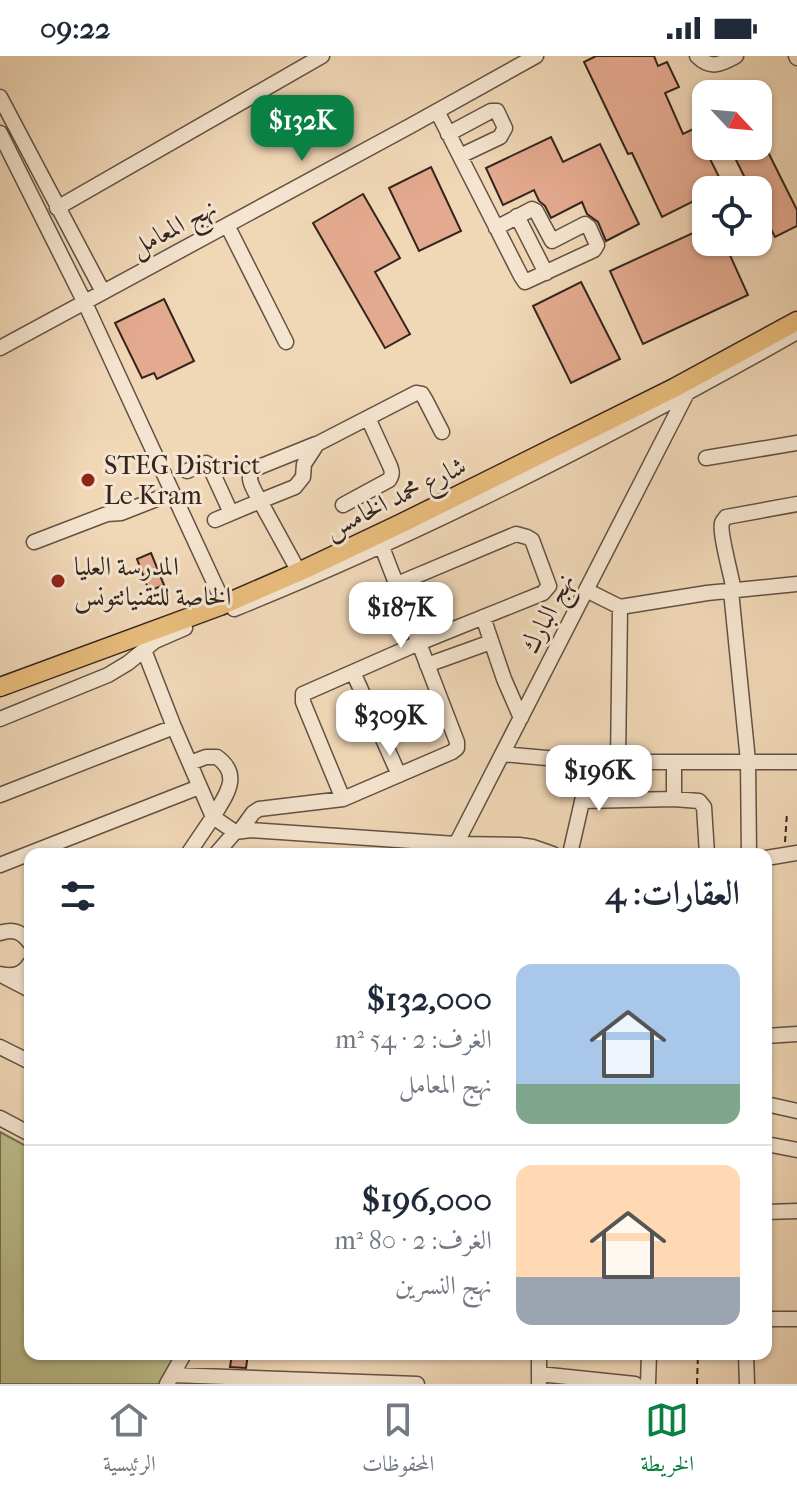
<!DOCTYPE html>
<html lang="ar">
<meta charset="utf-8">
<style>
body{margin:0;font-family:"IM FELL French Canon",Amiri,serif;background:#f2f2f3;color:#1f2937;direction:rtl;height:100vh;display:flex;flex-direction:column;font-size:30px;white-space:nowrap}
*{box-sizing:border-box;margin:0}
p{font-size:26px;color:#747a83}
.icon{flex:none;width:44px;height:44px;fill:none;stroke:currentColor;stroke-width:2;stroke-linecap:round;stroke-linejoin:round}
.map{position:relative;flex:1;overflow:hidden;direction:ltr}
.panel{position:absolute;left:24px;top:792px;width:748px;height:512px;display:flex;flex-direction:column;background:#fff;border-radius:16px;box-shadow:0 2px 6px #0004;direction:rtl}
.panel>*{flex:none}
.needle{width:52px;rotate:116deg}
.tools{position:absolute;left:692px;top:24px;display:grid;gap:16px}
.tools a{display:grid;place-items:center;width:80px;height:80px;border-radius:16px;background:#fff;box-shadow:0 2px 6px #0004;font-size:40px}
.price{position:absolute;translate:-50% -68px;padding:0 18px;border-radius:16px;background:#fff;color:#222;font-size:26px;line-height:52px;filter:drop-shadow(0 2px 4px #0008)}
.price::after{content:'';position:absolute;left:50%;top:48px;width:24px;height:18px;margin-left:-12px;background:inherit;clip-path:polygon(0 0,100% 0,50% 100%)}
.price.selected{background:#0b8043;color:#fff}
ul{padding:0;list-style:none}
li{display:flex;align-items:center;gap:24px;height:200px;padding:0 32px}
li+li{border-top:2px solid #e0e1e3}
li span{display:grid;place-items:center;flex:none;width:224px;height:160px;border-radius:16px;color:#555}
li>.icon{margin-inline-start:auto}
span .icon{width:96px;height:96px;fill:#fffc;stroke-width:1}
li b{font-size:34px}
h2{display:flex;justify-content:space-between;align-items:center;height:96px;padding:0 32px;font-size:34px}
.status{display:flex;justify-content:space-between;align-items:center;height:56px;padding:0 40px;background:#fff;direction:ltr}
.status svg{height:22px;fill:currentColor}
.dock{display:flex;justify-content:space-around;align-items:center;height:112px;border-top:2px solid #e0e1e3;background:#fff;font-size:22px;color:#747a83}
.dock a{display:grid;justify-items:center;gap:4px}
.dock .selected{color:#0b8043}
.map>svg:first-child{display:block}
</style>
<div class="status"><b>09:22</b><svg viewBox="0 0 49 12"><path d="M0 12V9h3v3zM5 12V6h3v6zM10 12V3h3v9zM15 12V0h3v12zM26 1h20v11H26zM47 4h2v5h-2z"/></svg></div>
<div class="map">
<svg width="797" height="1328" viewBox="0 0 797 1328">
<rect width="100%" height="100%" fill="#f0d7b6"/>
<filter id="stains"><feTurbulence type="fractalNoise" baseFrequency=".0025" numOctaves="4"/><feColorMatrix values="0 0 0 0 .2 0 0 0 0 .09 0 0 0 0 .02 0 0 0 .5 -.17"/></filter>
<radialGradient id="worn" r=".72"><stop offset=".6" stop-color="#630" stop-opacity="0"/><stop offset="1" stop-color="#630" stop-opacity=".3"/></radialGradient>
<!-- green -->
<path fill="#bcbe8c" stroke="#787154" stroke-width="2" d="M0,1076L30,1092V1298H177L161,1328H0Z"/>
<!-- building -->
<path fill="#e4aa8f" stroke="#34241d" stroke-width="2" d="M596,0H654L658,10L667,6L679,31L665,37L683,78L706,67V90H727L708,99L724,131L717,134H706V139L662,161L632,97L628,98L584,6Z
M758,76L797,154V170L775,181L758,148V134H751L729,90H758Z
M551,81L563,106L600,88L639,168L606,185L598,166L587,158L582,146L551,162L545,150L539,145L534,134L503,149L486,112Z
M431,111L461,175L419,195L389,132Z
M363,138L400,202L375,216L410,278L385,292L313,167Z
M706,171V186H724L748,239L643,288L610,215Z
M581,226L620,303L571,327L533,250Z
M164,243L194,305L157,323L154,317L142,322L115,267Z
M151,497L164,529L149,535L137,503Z
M232,1298H248L246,1312L230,1311Z"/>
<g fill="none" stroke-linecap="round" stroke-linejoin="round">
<defs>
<path id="minor" d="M697,0C711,14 721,8 736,0
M796,0L797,2
M0,41L103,236
M437,55L521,220L525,226L594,194L597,189L589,171L585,168L552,185L536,155L532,153L496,172
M0,77L85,247L224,548
M448,78L491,55H497L505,72L500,81L460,100
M57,152L322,0
M517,160L546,217
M227,169L286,286
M0,292L412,69L536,0
M706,402L797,387
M187,415L206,407L209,409L231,457
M343,449L389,424C393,418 392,415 390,410L368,362
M215,464L260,445C255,435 244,421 254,413L316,388
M34,486L107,458L121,457L172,437
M299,516L260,445L295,431L303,421L304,408L317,388L416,337L422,338L425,343L442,376
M586,534L620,551L707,537L797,528
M731,535L748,705L749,798
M734,535C732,522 719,476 722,467C723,464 725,463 726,461L797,448
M234,553C428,475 615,379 797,276
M483,561L504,623L521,662
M144,594L174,671L213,761L188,798
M427,609L491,586
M353,616L399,719
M0,663L108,619L128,607L155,585L185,572
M502,698L591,706H797
M674,706V743
M190,707L206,701H217C243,720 225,740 213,761L235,776
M618,707L620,551
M0,739L174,671
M343,743L303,646V638L419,587L543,537L549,530L532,484L527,481L516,478L397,528
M582,745L674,743L699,745L704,751L707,798
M240,775L253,757L259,753L343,743L452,696L457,692V686L382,491
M216,798L235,776L251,774L456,788L519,789L533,791L553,798
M451,798L686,339
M570,798L591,706
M766,802L797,797
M0,809L199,731
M0,877C13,872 22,876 30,887
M0,918C13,921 23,919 30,907
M5,921L30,934
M766,980L797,978
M0,991L30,1006
M766,1048L797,1055
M0,1062L30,1078
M766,1088L797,1094
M766,1156L797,1155
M766,1263H797
M746,1298L747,1328
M539,1318L635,1328
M172,1319L417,1328
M539,1326V1298
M167,1328L184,1298
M648,1328L649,1298"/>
<path id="major" d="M0,631L220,550L303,514L400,468L674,332L797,265"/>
</defs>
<!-- minor casing -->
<use href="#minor" stroke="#635143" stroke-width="17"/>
<!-- major casing -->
<use href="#major" stroke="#34241d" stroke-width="21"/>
<!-- path -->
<path stroke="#34241d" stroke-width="2" stroke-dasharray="6 4" stroke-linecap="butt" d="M785,786L787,757
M697,1328L698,1298"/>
<!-- minor -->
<use href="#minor" stroke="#f5e5d0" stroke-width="14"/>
<!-- major -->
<use href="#major" stroke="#e8bc7b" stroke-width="18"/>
</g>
<!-- markers -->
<g fill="#8f2418" stroke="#f5e5d0" stroke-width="3">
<circle cx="88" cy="424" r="8"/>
<circle cx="58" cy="525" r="8"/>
</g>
<g text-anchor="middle" stroke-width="6" stroke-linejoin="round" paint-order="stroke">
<!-- street labels -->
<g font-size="26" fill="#34241d" stroke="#f5e5d0">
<text transform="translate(173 171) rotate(-28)" y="9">نهج المعامل</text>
<text transform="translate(395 441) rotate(-26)" y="9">شارع محمد الخامس</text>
<text transform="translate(547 557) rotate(-63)" y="9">نهج البارك</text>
</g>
<!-- poi labels -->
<g font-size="26" fill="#34241d" stroke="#f5e5d0" text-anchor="start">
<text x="104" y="418">STEG District<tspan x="104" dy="30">Le Kram</tspan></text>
<text x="74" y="519">المدرسة العليا<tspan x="74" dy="30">الخاصة للتقنياتتونس</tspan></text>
</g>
</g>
<rect width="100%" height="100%" filter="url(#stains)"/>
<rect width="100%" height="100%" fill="url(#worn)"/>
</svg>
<div class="tools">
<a><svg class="needle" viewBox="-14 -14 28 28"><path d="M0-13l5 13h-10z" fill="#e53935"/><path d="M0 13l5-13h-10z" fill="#747a83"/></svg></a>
<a><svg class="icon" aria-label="locate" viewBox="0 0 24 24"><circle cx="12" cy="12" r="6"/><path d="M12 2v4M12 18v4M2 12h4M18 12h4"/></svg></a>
</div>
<b class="price selected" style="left:302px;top:107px">$132K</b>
<b class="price" style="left:401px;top:594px">$187K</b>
<b class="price" style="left:390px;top:702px">$309K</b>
<b class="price" style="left:599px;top:757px">$196K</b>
<section class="panel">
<h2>العقارات: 4<svg class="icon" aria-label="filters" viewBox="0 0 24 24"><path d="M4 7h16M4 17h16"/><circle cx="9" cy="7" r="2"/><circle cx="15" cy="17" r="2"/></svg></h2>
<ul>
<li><span style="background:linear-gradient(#a9c7e8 75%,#7fa58c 0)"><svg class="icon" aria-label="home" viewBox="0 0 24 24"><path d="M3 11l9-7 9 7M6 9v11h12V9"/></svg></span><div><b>$132,000</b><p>الغرف: 2 · 54 m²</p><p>نهج المعامل</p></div></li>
<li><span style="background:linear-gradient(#ffd9b3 70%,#9aa5b1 0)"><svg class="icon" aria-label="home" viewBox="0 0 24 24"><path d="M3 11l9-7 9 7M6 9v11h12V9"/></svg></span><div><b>$196,000</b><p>الغرف: 2 · 80 m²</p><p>نهج النسرين</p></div></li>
</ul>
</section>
</div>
<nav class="dock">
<a class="selected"><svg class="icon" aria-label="map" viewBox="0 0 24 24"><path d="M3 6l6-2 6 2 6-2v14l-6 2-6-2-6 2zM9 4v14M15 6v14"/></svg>الخريطة</a>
<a><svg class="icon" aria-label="saved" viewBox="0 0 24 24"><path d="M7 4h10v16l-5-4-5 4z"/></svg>المحفوظات</a>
<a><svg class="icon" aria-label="home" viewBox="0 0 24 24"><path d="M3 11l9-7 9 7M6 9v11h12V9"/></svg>الرئيسية</a>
</nav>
